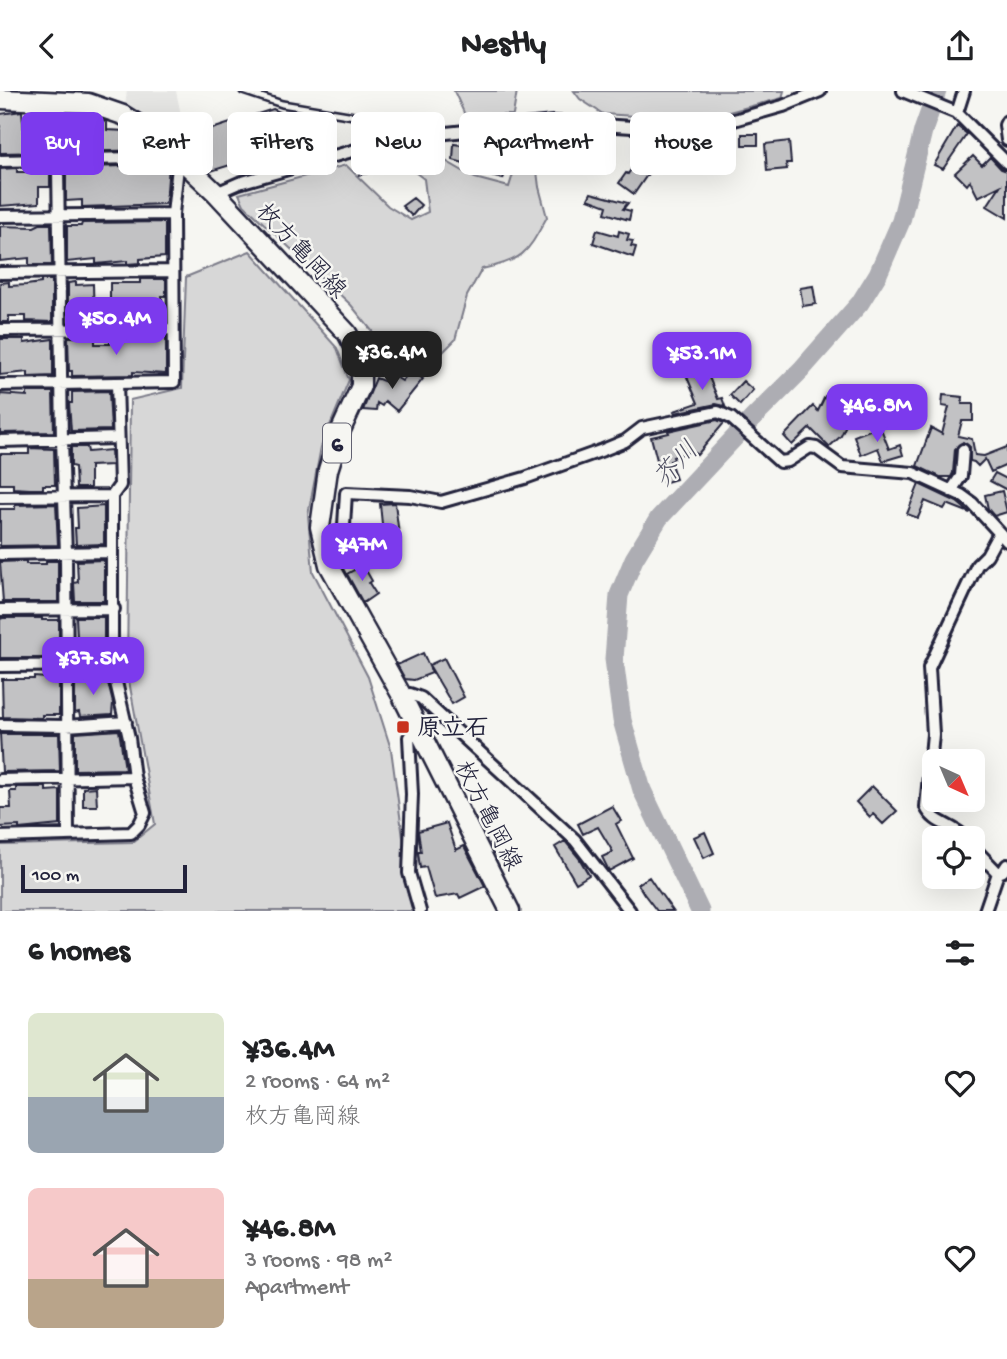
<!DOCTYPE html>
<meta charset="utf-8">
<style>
body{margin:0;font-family:"Gochi Hand","Klee One",sans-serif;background:#f2f2f2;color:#202124;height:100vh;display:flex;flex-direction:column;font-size:26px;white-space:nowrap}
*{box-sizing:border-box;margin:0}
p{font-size:23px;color:#757577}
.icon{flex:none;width:38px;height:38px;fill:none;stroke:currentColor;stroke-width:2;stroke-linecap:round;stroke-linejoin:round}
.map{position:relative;height:820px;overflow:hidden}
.details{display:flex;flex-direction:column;background:#fff;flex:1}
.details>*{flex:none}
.hud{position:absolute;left:21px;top:21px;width:966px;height:63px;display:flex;gap:14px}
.needle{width:46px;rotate:136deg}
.tools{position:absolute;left:922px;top:658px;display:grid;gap:14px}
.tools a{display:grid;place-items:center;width:63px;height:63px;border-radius:10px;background:#fff;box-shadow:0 7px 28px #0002;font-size:35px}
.scale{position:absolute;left:21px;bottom:18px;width:166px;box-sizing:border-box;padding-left:7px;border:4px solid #22223b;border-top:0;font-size:19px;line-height:24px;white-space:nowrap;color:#22223b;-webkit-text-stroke:5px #f6f6f2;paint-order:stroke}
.price{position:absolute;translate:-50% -60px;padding:0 16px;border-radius:14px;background:#7c3aed;color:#fff;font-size:23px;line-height:46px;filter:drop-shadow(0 2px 4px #0008)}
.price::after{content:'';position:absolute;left:50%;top:42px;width:21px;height:16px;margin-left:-10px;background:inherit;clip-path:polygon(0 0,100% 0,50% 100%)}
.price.current{background:#222;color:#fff}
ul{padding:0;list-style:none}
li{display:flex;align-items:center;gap:21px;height:175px;padding:0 28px}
li span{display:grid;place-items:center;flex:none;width:196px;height:140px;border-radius:10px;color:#555}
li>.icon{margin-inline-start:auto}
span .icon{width:84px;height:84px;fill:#fffc;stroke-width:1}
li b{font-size:30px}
h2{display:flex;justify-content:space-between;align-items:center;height:84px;padding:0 28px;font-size:30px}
.chip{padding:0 24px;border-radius:10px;background:#fff;box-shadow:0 7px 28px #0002;font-size:24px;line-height:63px}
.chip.current{background:#7c3aed;color:#fff}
header{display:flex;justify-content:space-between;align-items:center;height:91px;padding:0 28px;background:#fff;font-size:32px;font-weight:800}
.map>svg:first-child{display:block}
</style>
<header><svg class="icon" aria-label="back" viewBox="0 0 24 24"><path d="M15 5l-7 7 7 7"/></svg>Nestly<svg class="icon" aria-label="share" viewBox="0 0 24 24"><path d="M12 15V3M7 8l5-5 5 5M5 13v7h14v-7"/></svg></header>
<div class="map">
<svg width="1007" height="820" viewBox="0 0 1007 820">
<rect width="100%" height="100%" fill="#f6f6f2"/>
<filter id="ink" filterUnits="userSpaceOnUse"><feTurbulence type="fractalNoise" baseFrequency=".0143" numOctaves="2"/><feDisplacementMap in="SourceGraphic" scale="14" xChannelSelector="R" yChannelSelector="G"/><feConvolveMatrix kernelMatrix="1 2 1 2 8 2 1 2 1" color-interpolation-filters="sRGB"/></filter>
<g filter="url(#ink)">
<!-- built -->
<path fill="#e6e6e4" d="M127,0H176L186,48L179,53L156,33L125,15Z"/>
<!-- green -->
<path fill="#d7d7d7" stroke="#7c7c89" stroke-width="2" d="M454,0H517L513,24H465Z
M574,0H784L782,7L699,29L603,23L580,8Z
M413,51L475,87L509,96L522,54L535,64L539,96L547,126C527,162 525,169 482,178L467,205L455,249L427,277L413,269L379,278L372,240L351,214L244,114L239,103L346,74L388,115L411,129L428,121L424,88L390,62Z
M250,160L337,257L349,289L321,356L308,424L313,481L368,586L391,658L413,820H0V754L133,751L155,733L127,579L130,309L182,297L186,186Z"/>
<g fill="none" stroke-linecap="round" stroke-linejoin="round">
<!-- river -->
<path stroke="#adadb3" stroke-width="19" d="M700,820L642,699L622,629L614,568L619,504L634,468L659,427L752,328L801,279L860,212L878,183L901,130L923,40L937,0"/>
</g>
<!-- building -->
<path fill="#c2c2c4" stroke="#22223b" stroke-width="2" d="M273,18L293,27L301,52L211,80L200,42Z
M22,20L24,43H50V61L0,62V23Z
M83,23L88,27L107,31V39L126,40V48L141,49V53H148V58L153,59L66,61L65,24Z
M957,35L967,43L943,78L934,74Z
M742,43H758V54H742Z
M470,47L497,55L498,49L515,54L503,88L479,82L481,77L453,69L454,53L461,54L462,48Z
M789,50L791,72H786L787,78L767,80L765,53Z
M649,51L669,52L634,103L619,92L626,82L628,83Z
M973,65L982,74L990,66L1001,78L1007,80V127L987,115L1000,95L978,106L970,90L967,94L955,82Z
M392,67L394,77L358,84L374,74L373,71Z
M169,74L166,113L82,116V109L66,110V79H82V76Z
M17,77V81H41V77H50V96H39V112L0,115V78Z
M591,102L628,112L623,118L631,120L629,129L605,122L607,115L588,108Z
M413,107L421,114L412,125L402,115Z
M165,131V166L140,168V172L127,173V170L96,173V168L67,171V135H81L82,132Z
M40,133H51L52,174H29V167L0,170V135L34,136Z
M597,139L618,145L619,140L629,143L627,149L633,150L631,155L636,156L633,166L593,152Z
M140,188H166V205H162L163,230L110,229V192H140Z
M41,189H52V231L26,230V225H9V231H0V192L9,191V195L26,194L41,192Z
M76,191V194L93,193L94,231H72L68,210V192Z
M813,195L816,213L803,215L800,197Z
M68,246H95V253H110V247L135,246V251L156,250V246H166V283L133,281V284L72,285V280H69Z
M0,248H24V252L53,248V285L28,286V281L0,284Z
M411,279L423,288L397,320L385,310L382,315L377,312L376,320L363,319L376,287L386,291L391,283L402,290Z
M706,279L718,308L722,307L725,315L716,313L675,322L674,320L698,312L687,286Z
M743,290L753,299L740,314L730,304Z
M109,300L111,339L71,340L69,312H72V301Z
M27,301H53L54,341L0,342V303L27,305Z
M943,304L963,306L962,313H973V330H962L958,345L972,348L975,364L984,365L1007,356V374L991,381L985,368L978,375L974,371L970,370V356L963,351L955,358L953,382L951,386H940L917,375L931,337L942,343L949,316L942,315Z
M825,305L853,318L841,345L829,356L810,337L792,354L784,345L813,315L818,320Z
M717,329L724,332L697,364L692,360L673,366L674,369L670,370L676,388L663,392L651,346L669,342L668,340Z
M880,335L889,358L900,354L903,364L883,370L878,357L861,364L854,345Z
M71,356H87L88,361L111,359L112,374L90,375V397H76L75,376L71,375Z
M29,357L54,358L55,394H43V398H30L13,397V393H0V363H29Z
M995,382L1007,388V399L990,390Z
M919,393L957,411L970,422L947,413L944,418L925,410L918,427L907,423Z
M1002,400L1007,421L994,425L988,418L985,404Z
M395,412L400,451L384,453L380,413Z
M56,413L58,454L0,455V418H15V414Z
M104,415V453L76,454L75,437H78L77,417Z
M104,469V510H75L74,492L78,491L77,470Z
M26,470V473H46V470H58V511H3L0,471Z
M363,474L372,490L369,492L376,503L363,512L347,483Z
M76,526H104V565L78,566Z
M3,527H42V529H59V567H0V528Z
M423,562L432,582L414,589L405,588L397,574Z
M444,567L464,606L452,613L429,574Z
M106,584L113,612L112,624L80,626L79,621L75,622V587Z
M34,586L59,588V624H42V627L3,626L2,588H34Z
M119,639L125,678L75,679V642Z
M0,643H59L60,680L2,681Z
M872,695L897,720L883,733L873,723L870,726L856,711Z
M16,696H46V700L60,699V734L19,738V735L0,736V717H11L10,700H16Z
M96,696L97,715H83V697Z
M612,715L621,730L616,733L633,767L609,780L602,766L613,761L598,736L583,743L578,733Z
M447,732L456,759L464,755L485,795L460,807L458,803L435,807L426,776L420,777L418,761H421L418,740Z
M705,741L714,762L704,767L694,746Z
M565,750L579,767L589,784L576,792L555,756Z
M649,786L655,795L673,820H657L644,803L638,793Z"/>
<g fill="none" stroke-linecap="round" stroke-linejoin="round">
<defs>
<path id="lane" d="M243,0L282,13L378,29L387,33L397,47"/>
<path id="street" d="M903,0L957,22L1007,72
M57,9L62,349L66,462L68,743
M957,22L964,0
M1007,30L1005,34L1007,49
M0,70L179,66L173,123L174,291L0,294
M216,102L239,92L398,47L553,31L680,39L706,37L783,15L820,0
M0,125L173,123
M0,182L173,180
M0,239L173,238
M0,350L118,347
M951,400L961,385L963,359
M0,406L112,405
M0,463L112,461
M329,474L338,472L342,467L346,402L410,405L441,411L525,387L603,359L625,350L642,337L718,321L731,327L780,371L788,370L810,356L816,357L842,376L913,382L961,404L972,412L1007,450
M0,519L114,518
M0,575L112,574
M402,605L410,603L421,607L575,749L630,820
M0,634L66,635L126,631
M417,636L409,646L412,703L409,782L420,820
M0,689L134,686
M0,746L131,742L139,734L145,722L134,686L129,647L112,574V405L120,394L117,292
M965,747C954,733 934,734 926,716L933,643L929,577L977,474L987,464L999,442
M973,756L998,782
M985,820L998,782L1003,780L1007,774"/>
<path id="primary" d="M0,8L88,12L123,24L155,44L216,102L347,242L361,268V295L340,341L328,379L320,436L329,474L402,605L510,820"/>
</defs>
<!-- lane casing -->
<use href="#lane" stroke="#22223b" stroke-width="10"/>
<!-- street casing -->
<use href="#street" stroke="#22223b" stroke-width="16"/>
<!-- primary casing -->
<use href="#primary" stroke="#22223b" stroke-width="23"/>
<!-- lane -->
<use href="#lane" stroke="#f6f6f2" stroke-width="5"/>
<!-- street -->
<use href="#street" stroke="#f6f6f2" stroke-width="10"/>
<!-- primary -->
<use href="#primary" stroke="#f6f6f2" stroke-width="18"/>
</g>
</g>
<!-- markers -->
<rect fill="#c8321e" stroke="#f6f6f2" stroke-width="2.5" x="396" y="629" width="14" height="14" rx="3.5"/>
<g text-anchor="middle" stroke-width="5" stroke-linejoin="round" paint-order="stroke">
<!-- shield labels -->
<rect fill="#f6f6f2" stroke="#626272" stroke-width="2" x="323" y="332.5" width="28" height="39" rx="5"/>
<g font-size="23" font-weight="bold" fill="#22223b">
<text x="337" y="360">6</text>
</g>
<!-- street labels -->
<g font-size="24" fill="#22223b" stroke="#f6f6f2">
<text transform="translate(302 159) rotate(47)" y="8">枚方亀岡線</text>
<text transform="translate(489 724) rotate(63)" y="8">枚方亀岡線</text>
</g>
<!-- poi labels -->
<g font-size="24" font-weight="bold" fill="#22223b" stroke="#f6f6f2" text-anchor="start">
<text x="417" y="644">原立石</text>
</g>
<!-- water labels -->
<g font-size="26" font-style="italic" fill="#535365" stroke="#f6f6f2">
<text transform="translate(675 372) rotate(-47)" y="9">芥川</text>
</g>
</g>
</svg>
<div class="tools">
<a><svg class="needle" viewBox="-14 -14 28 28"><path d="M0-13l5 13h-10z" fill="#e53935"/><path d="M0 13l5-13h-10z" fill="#757577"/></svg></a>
<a><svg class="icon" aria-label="locate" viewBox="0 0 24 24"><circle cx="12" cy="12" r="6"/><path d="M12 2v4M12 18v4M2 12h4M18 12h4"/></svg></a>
</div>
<div class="scale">100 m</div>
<b class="price" style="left:116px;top:266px">¥50.4M</b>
<b class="price current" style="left:392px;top:300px">¥36.4M</b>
<b class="price" style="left:702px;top:301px">¥53.1M</b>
<b class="price" style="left:877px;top:353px">¥46.8M</b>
<b class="price" style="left:362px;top:492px">¥47M</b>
<b class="price" style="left:93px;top:606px">¥37.5M</b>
<div class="hud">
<a class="chip current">Buy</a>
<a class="chip">Rent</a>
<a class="chip">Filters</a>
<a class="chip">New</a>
<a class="chip">Apartment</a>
<a class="chip">House</a>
</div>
</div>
<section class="details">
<h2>6 homes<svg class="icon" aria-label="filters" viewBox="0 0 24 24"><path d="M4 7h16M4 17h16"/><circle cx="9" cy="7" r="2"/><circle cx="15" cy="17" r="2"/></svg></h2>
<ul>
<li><span style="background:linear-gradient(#dfe7d0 60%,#9aa5b1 0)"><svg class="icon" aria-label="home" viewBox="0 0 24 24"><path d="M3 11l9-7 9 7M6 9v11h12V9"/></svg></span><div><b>¥36.4M</b><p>2 rooms · 64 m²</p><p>枚方亀岡線</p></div><svg class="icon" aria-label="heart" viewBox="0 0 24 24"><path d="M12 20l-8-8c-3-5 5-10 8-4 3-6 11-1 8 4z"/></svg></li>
<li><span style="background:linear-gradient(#f6c9c9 65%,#b9a48a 0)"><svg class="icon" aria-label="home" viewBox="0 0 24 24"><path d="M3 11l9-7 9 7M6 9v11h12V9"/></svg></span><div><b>¥46.8M</b><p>3 rooms · 98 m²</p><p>Apartment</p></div><svg class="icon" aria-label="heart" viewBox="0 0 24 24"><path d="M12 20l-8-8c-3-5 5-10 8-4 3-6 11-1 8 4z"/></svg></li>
</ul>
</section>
